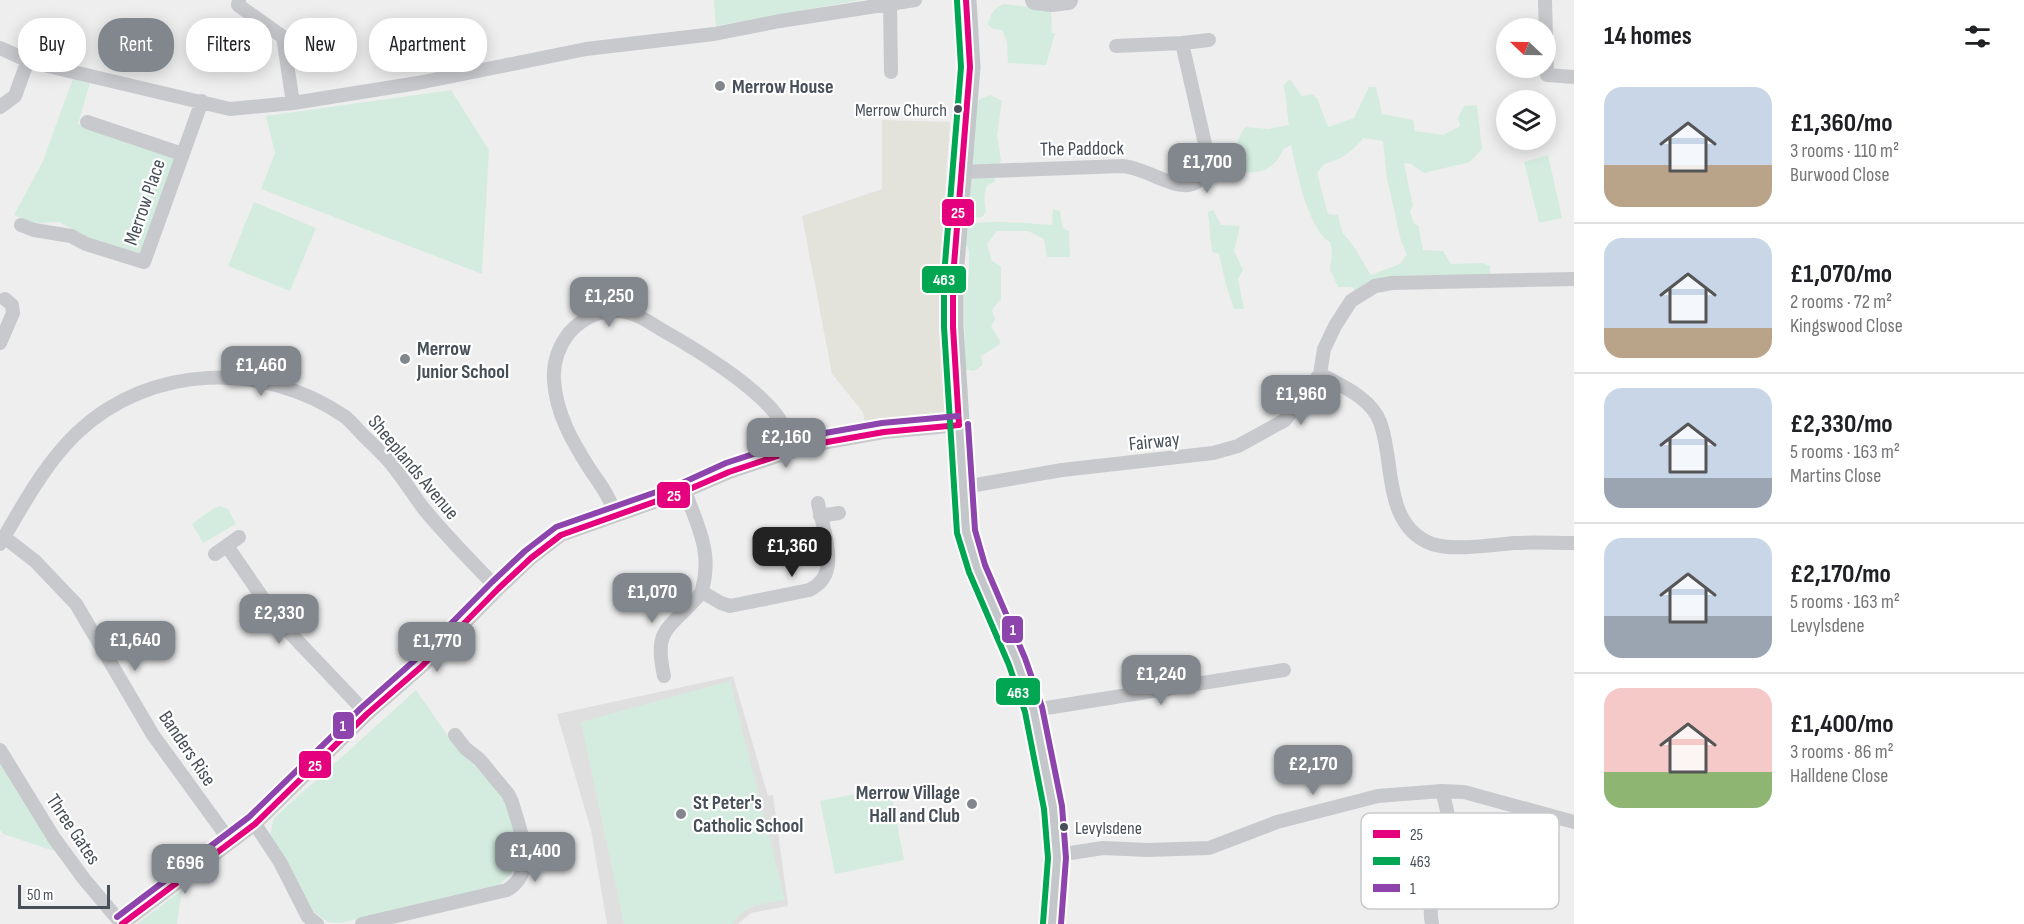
<!DOCTYPE html>
<meta charset="utf-8">
<style>
body{margin:0;font-family:"Sofia Sans Condensed",sans-serif;background:#f2f2f2;color:#202124;height:100vh;display:flex;flex-direction:column;font-size:22px;white-space:nowrap}
*{box-sizing:border-box;margin:0}
p{font-size:20px;color:#757577}
.icon{flex:none;width:33px;height:33px;fill:none;stroke:currentColor;stroke-width:2;stroke-linecap:round;stroke-linejoin:round}
.map{position:relative;flex:1;overflow:hidden}
.details{display:flex;flex-direction:column;background:#fff;width:450px}
.details>*{flex:none}
.hud{position:absolute;left:18px;top:18px;width:570px;height:54px;display:flex;gap:12px}
.needle{width:39px;rotate:292deg}
.controls{position:absolute;left:1496px;top:18px;display:grid;gap:12px}
.controls a{display:grid;place-items:center;width:60px;height:60px;border-radius:50%;background:#fff;box-shadow:0 3px 15px #0003;font-size:30px}
.scale{position:absolute;left:18px;bottom:15px;width:92px;box-sizing:border-box;padding-left:6px;border:3px solid #474f58;border-top:0;font-size:16px;line-height:21px;white-space:nowrap;color:#474f58;-webkit-text-stroke:4px #fff;paint-order:stroke}
.price{position:absolute;translate:-50% -51px;padding:0 14px;border-radius:12px;background:#81878c;color:#fff;font-size:20px;line-height:39px;filter:drop-shadow(0 2px 3px #0008)}
.price::after{content:'';position:absolute;left:50%;top:36px;width:18px;height:14px;margin-left:-9px;background:inherit;clip-path:polygon(0 0,100% 0,50% 100%)}
.price.selected{background:#222;color:#fff}
ul{padding:0;list-style:none}
li{display:flex;align-items:center;gap:18px;height:150px;padding:0 30px}
li+li{border-top:2px solid #e0e0e0}
li span{display:grid;place-items:center;flex:none;width:168px;height:120px;border-radius:18px;color:#555}
li>.icon{margin-inline-start:auto}
span .icon{width:72px;height:72px;fill:#fffc;stroke-width:1}
li b{font-size:26px}
h2{display:flex;justify-content:space-between;align-items:center;height:72px;padding:0 30px;font-size:26px}
.tag{padding:0 21px;border-radius:24px;background:#fff;box-shadow:0 3px 15px #0003;font-size:21px;line-height:54px}
.tag.selected{background:#81878c;color:#fff}
main{display:flex;flex:1;min-height:0}
.map>svg:first-child{display:block}
</style>
<main>
<div class="map">
<svg width="1574" height="924" viewBox="0 0 1574 924">
<rect width="100%" height="100%" fill="#eee"/>
<!-- commercial -->
<path fill="#e3e2db" d="M882,120L950,122L943,221L944,297L959,425L867,434L863,412L832,374L802,216L882,189Z"/>
<!-- education -->
<path fill="#e0dfdf" d="M733,676L768,796L773,795L788,906L751,913L738,924H607L591,830L557,714Z"/>
<!-- green -->
<path fill="#d4ecdf" fill-rule="evenodd" d="M714,0H861L716,26Z
M1004,4L1051,10L1052,33H1055L1046,65L1008,63L1007,42L1002,30L993,29L988,25C990,14 994,8 1004,4Z
M74,76L91,79L78,124L176,158L142,254L89,238L59,222L35,223L14,215L42,163Z
M1290,79L1302,96L1312,94L1317,98L1328,127L1354,118L1369,87H1376L1382,114L1413,120L1415,131L1443,135L1460,126L1458,118L1464,106L1477,105L1482,149L1470,162L1424,173L1411,164L1404,163L1413,206L1410,211L1414,224L1418,225L1423,250L1443,251L1451,264L1483,263L1490,266V275L1356,292L1352,287H1338L1330,270L1332,251L1330,242C1308,230 1296,169 1291,145L1283,149C1277,167 1261,175 1243,172C1237,156 1233,140 1246,127L1268,129L1289,125C1286,111 1288,99 1283,86ZM1363,138L1383,141L1387,178L1401,241L1407,255L1400,264L1371,275C1364,265 1351,239 1343,234L1338,215L1328,214L1317,173L1324,164C1341,160 1352,152 1363,138Z
M451,90L489,150L482,274L261,189L275,153L266,116Z
M990,95L1002,101L997,136L1001,161L994,171L995,182L987,185C984,195 984,202 986,212L982,217L972,218L968,215L972,121L978,100Z
M1548,155L1562,218L1539,223L1524,162Z
M254,202L316,228L290,291L228,266Z
M1053,209L1060,211L1063,228L1069,231L1070,257H1047L1044,239L1028,231H997L987,244L992,261L1001,266V299L992,310L995,319L991,326L1000,341L999,345L981,356L983,365L974,371L965,369L964,288L969,274V251L964,239L966,226C979,218 1034,224 1052,225Z
M1213,210L1221,225L1240,226L1234,251L1243,270L1238,279L1244,309H1234L1226,285L1219,254L1212,252L1208,212Z
M220,506L228,509L236,524L203,543L192,524L214,508Z
M730,681L785,900C767,903 742,904 733,924H624L581,722Z
M416,690L453,743L506,798L521,864L498,886L340,923L328,922L311,910L270,835L274,818Z
M0,763L57,852L3,834L0,830Z
M890,787L904,860L835,874L820,801Z
M182,890L177,924H137Z"/>
<g fill="none" stroke-linecap="round" stroke-linejoin="round">
<!-- street -->
<path stroke="#c8c9cc" stroke-width="14" d="M239,0L238,5L283,37L293,103
M1545,0L1547,75L1574,77
M890,3L891,72
M1182,43L1209,40
M0,48L31,62L230,109L293,103L418,83L586,49L714,34L780,21L915,0
M0,107L15,96L28,60
M87,122L182,154
M961,172L1122,166C1153,167 1201,214 1208,157L1182,43L1116,46
M21,225L34,230L71,236L86,244L144,262L202,101
M0,343L13,313L12,305L5,299
M1320,374C1342,386 1371,398 1380,422C1395,461 1382,525 1432,544C1453,551 1491,545 1514,543C1534,542 1554,543 1574,543
M964,487L1062,470L1213,453L1238,446L1285,420L1320,374L1324,349L1335,326L1351,301L1375,286L1392,283L1574,279
M615,515C611,499 601,485 591,471C573,443 556,414 554,380C553,363 559,346 569,333C584,316 607,306 630,313C641,316 652,324 662,330C696,349 756,386 778,417C785,427 790,439 792,451
M820,516L839,513
M4,537L35,561L76,604L153,735L230,841
M0,544C23,505 45,463 78,432C151,364 263,361 344,416C351,421 357,429 363,435C371,443 379,450 386,458C400,473 411,492 424,509C447,537 473,563 498,589
M227,546L271,610L290,633L367,714
M215,554L239,537
M702,592L721,603L730,606L809,590C843,575 823,531 818,503
M664,676C655,635 663,632 691,604C695,599 701,595 702,590C713,552 697,525 685,491
M1034,710L1284,670
M0,750L54,838L84,879L122,924
M255,824L280,862L308,917L317,924
M1057,858L1064,854L1103,848L1147,850L1209,848L1277,822L1378,796L1442,791L1464,792L1574,822
M122,924L255,824L367,714L421,667L498,589L531,558L561,535L685,491L729,472L810,445L884,432L959,425
M362,924L507,890C539,871 520,831 512,802L508,794L480,760L465,748L455,735
M1432,924C1426,895 1443,876 1448,851C1452,830 1448,812 1442,791"/>
<!-- secondary -->
<path stroke="#c9cacd" stroke-width="20" d="M1035,0L1052,2L1068,0"/>
<!-- primary -->
<path stroke="#c4c7ca" stroke-width="21" d="M966,0L970,67L953,277V327L966,532L977,568L1017,662L1034,710L1053,808L1057,858L1052,924"/>
<defs>
<path id="bus-1" d="M959,425L953,327V277L970,67L966,0
M122,924L255,824L367,714L421,667L498,589L531,558L561,535L685,491L729,472L810,445L884,432L959,425"/>
<path id="bus-2" d="M957,1L961,67L944,276V327L957,533L969,572L1009,665L1025,712L1044,809L1048,858L1043,923"/>
<path id="bus-3" d="M968,424L975,530L985,565L1025,658L1042,707L1062,806L1066,858L1061,924
M117,917L249,817L361,708L415,660L492,582L525,551L556,527L682,483L726,463L808,436L882,423L958,416"/>
</defs>
<!-- bus-1 casing -->
<use href="#bus-1" stroke="#fff" stroke-width="10"/>
<!-- bus-2 casing -->
<use href="#bus-2" stroke="#fff" stroke-width="10"/>
<!-- bus-3 casing -->
<use href="#bus-3" stroke="#fff" stroke-width="10"/>
<!-- bus-1 -->
<use href="#bus-1" stroke="#e5007d" stroke-width="6"/>
<!-- bus-2 -->
<use href="#bus-2" stroke="#00a651" stroke-width="6"/>
<!-- bus-3 -->
<use href="#bus-3" stroke="#8e44ad" stroke-width="6"/>
</g>
<!-- markers -->
<g fill="#81878c" stroke="#fff" stroke-width="2">
<circle cx="720" cy="86" r="6"/>
<circle cx="405" cy="359" r="6"/>
<circle cx="972" cy="804" r="6"/>
<circle cx="681" cy="814" r="6"/>
</g>
<g fill="#474f58" stroke="#fff" stroke-width="2">
<circle cx="958" cy="109" r="5"/>
<circle cx="1064" cy="827" r="5"/>
</g>
<g text-anchor="middle" stroke-width="4.5" stroke-linejoin="round" paint-order="stroke">
<!-- bus labels -->
<g font-size="18" fill="#474f58" stroke="#fff" text-anchor="end">
<text x="947" y="116">Merrow Church</text>
<text x="1075" y="834" text-anchor="start">Levylsdene</text>
</g>
<!-- poi labels -->
<g font-size="20" font-weight="bold" fill="#474f58" stroke="#fff" text-anchor="start">
<text x="732" y="93">Merrow House</text>
<text x="417" y="355">Merrow<tspan x="417" dy="23">Junior School</tspan></text>
<text x="960" y="799" text-anchor="end">Merrow Village<tspan x="960" dy="23">Hall and Club</tspan></text>
<text x="693" y="809">St Peter's<tspan x="693" dy="23">Catholic School</tspan></text>
</g>
<!-- street labels -->
<g font-size="20" fill="#474f58" stroke="#fff">
<text transform="translate(1082 148) rotate(-1)" y="7">The Paddock</text>
<text transform="translate(144 202) rotate(-71)" y="7">Merrow Place</text>
<text transform="translate(1154 441) rotate(-6)" y="7">Fairway</text>
<text transform="translate(414 467) rotate(50)" y="7">Sheeplands Avenue</text>
<text transform="translate(188 748) rotate(56)" y="7">Banders Rise</text>
<text transform="translate(74 829) rotate(56)" y="7">Three Gates</text>
</g>
</g>
<!-- legend -->
<rect x="1361" y="813" width="198" height="96" rx="9" fill="#fff" stroke="#c8cacd" stroke-width="1.5"/>
<rect x="1373" y="830" width="27" height="8" fill="#e5007d"/>
<rect x="1373" y="857" width="27" height="8" fill="#00a651"/>
<rect x="1373" y="884" width="27" height="8" fill="#8e44ad"/>
<g font-size="16" fill="#474f58">
<text x="1410" y="840">25</text>
<text x="1410" y="867">463</text>
<text x="1410" y="894">1</text>
</g>
<g stroke="#fff" stroke-width="2">
<rect x="941" y="198" width="34" height="29" rx="6" fill="#e5007d"/>
<rect x="921" y="265" width="46" height="29" rx="6" fill="#00a651"/>
<rect x="656" y="481" width="35" height="28" rx="6" fill="#e5007d"/>
<rect x="1001" y="615" width="23" height="29" rx="6" fill="#8e44ad"/>
<rect x="995" y="677" width="46" height="29" rx="6" fill="#00a651"/>
<rect x="332" y="711" width="23" height="29" rx="6" fill="#8e44ad"/>
<rect x="298" y="750" width="34" height="29" rx="6" fill="#e5007d"/>
</g>
<g font-size="16" text-anchor="middle" font-weight="bold" fill="#fff">
<text x="958" y="218">25</text>
<text x="944" y="285">463</text>
<text x="674" y="501">25</text>
<text x="1013" y="635">1</text>
<text x="1018" y="698">463</text>
<text x="343" y="731">1</text>
<text x="315" y="771">25</text>
</g>
</svg>
<div class="controls">
<a><svg class="needle" viewBox="-14 -14 28 28"><path d="M0-13l5 13h-10z" fill="#e53935"/><path d="M0 13l5-13h-10z" fill="#757577"/></svg></a>
<a><svg class="icon" aria-label="layers" viewBox="0 0 24 24"><path d="M12 4l9 5-9 5-9-5zM3 14l9 5 9-5"/></svg></a>
</div>
<div class="scale">50 m</div>
<b class="price" style="left:1207px;top:194px">£1,700</b>
<b class="price" style="left:609px;top:328px">£1,250</b>
<b class="price" style="left:261px;top:397px">£1,460</b>
<b class="price" style="left:1301px;top:426px">£1,960</b>
<b class="price" style="left:786px;top:469px">£2,160</b>
<b class="price selected" style="left:792px;top:578px">£1,360</b>
<b class="price" style="left:652px;top:624px">£1,070</b>
<b class="price" style="left:279px;top:645px">£2,330</b>
<b class="price" style="left:135px;top:672px">£1,640</b>
<b class="price" style="left:437px;top:673px">£1,770</b>
<b class="price" style="left:1161px;top:706px">£1,240</b>
<b class="price" style="left:1313px;top:796px">£2,170</b>
<b class="price" style="left:535px;top:883px">£1,400</b>
<b class="price" style="left:185px;top:895px">£696</b>
<div class="hud">
<a class="tag">Buy</a>
<a class="tag selected">Rent</a>
<a class="tag">Filters</a>
<a class="tag">New</a>
<a class="tag">Apartment</a>
</div>
</div>
<section class="details">
<h2>14 homes<svg class="icon" aria-label="filters" viewBox="0 0 24 24"><path d="M4 7h16M4 17h16"/><circle cx="9" cy="7" r="2"/><circle cx="15" cy="17" r="2"/></svg></h2>
<ul>
<li><span style="background:linear-gradient(#c9d6e8 65%,#b9a48a 0)"><svg class="icon" aria-label="home" viewBox="0 0 24 24"><path d="M3 11l9-7 9 7M6 9v11h12V9"/></svg></span><div><b>£1,360/mo</b><p>3 rooms · 110 m²</p><p>Burwood Close</p></div></li>
<li><span style="background:linear-gradient(#c9d6e8 75%,#b9a48a 0)"><svg class="icon" aria-label="home" viewBox="0 0 24 24"><path d="M3 11l9-7 9 7M6 9v11h12V9"/></svg></span><div><b>£1,070/mo</b><p>2 rooms · 72 m²</p><p>Kingswood Close</p></div></li>
<li><span style="background:linear-gradient(#c9d6e8 75%,#9aa5b1 0)"><svg class="icon" aria-label="home" viewBox="0 0 24 24"><path d="M3 11l9-7 9 7M6 9v11h12V9"/></svg></span><div><b>£2,330/mo</b><p>5 rooms · 163 m²</p><p>Martins Close</p></div></li>
<li><span style="background:linear-gradient(#c9d6e8 65%,#9aa5b1 0)"><svg class="icon" aria-label="home" viewBox="0 0 24 24"><path d="M3 11l9-7 9 7M6 9v11h12V9"/></svg></span><div><b>£2,170/mo</b><p>5 rooms · 163 m²</p><p>Levylsdene</p></div></li>
<li><span style="background:linear-gradient(#f6c9c9 70%,#8fb573 0)"><svg class="icon" aria-label="home" viewBox="0 0 24 24"><path d="M3 11l9-7 9 7M6 9v11h12V9"/></svg></span><div><b>£1,400/mo</b><p>3 rooms · 86 m²</p><p>Halldene Close</p></div></li>
</ul>
</section>
</main>
